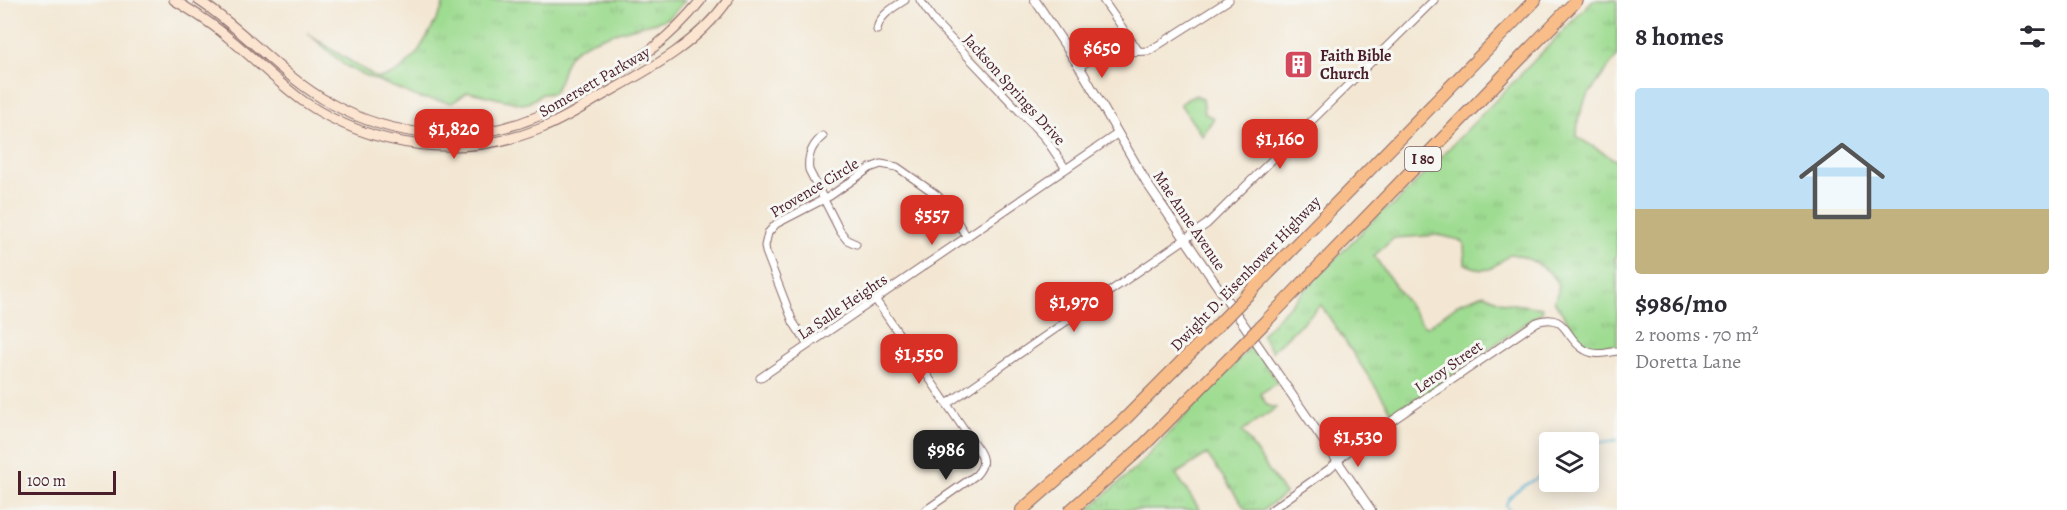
<!DOCTYPE html>
<meta charset="utf-8">
<style>
body{margin:0;font-family:Alegreya,serif;background:#f7f7f7;color:#2b2b33;height:100vh;display:flex;flex-direction:column;font-size:22px;white-space:nowrap}
*{box-sizing:border-box;margin:0}
p{font-size:20px;color:#7c7c81}
.icon{flex:none;width:33px;height:33px;fill:none;stroke:currentColor;stroke-width:2;stroke-linecap:round;stroke-linejoin:round}
.map{position:relative;flex:1;overflow:hidden}
.sheet{display:flex;flex-direction:column;background:#fff;width:450px}
.sheet>*{flex:none}
.controls{position:absolute;left:1539px;top:432px;display:grid;gap:12px}
.controls a{display:grid;place-items:center;width:60px;height:60px;border-radius:6px;background:#fff;box-shadow:0 3px 15px #0003;font-size:30px}
.scale{position:absolute;left:18px;bottom:15px;width:98px;box-sizing:border-box;padding-left:6px;border:3px solid #4a1f2b;border-top:0;font-size:16px;line-height:21px;white-space:nowrap;color:#4a1f2b;-webkit-text-stroke:4px #f6f6f2;paint-order:stroke}
.price{position:absolute;translate:-50% -51px;padding:0 14px;border-radius:12px;background:#d93025;color:#fff;font-size:20px;line-height:39px;filter:drop-shadow(0 2px 3px #0008)}
.price::after{content:'';position:absolute;left:50%;top:36px;width:18px;height:14px;margin-left:-9px;background:inherit;clip-path:polygon(0 0,100% 0,50% 100%)}
.price.active{background:#222;color:#fff}
ul{padding:0;list-style:none}
li{display:grid;align-content:center;gap:12px;height:318px;padding:0 18px}
li span{display:grid;place-items:center;height:186px;border-radius:6px;color:#555}
li>.icon{margin-inline-start:auto}
span .icon{width:108px;height:108px;fill:#fffc;stroke-width:1}
li b{font-size:26px}
h2{display:flex;justify-content:space-between;align-items:center;height:72px;padding:0 18px;font-size:26px}
main{display:flex;flex:1;min-height:0}
.map>svg:first-child{display:block}
</style>
<main>
<div class="map">
<svg width="1617" height="510" viewBox="0 0 1617 510">
<defs>
<pattern id="grass-tufts" width="24" height="20" patternUnits="userSpaceOnUse" patternTransform="scale(1.5)"><rect width="24" height="20" fill="#9edc91"/><path d="M3 7l-1-3M5 7V3M7 7l1-3M15 17l-1-3M17 17v-4M19 17l1-3" fill="none" stroke="#8abc7d"/></pattern>
</defs>
<rect width="100%" height="100%" fill="#f6f6f2"/>
<filter id="ink" filterUnits="userSpaceOnUse"><feTurbulence type="fractalNoise" baseFrequency=".0167" numOctaves="2"/><feDisplacementMap in="SourceGraphic" scale="12" xChannelSelector="R" yChannelSelector="G"/><feConvolveMatrix kernelMatrix="1 2 1 2 8 2 1 2 1" color-interpolation-filters="sRGB"/></filter>
<filter id="wash" filterUnits="userSpaceOnUse"><feTurbulence type="fractalNoise" baseFrequency=".008" numOctaves="4" result="noise"/><feDisplacementMap in="SourceGraphic" scale="24" xChannelSelector="R" yChannelSelector="G"/><feGaussianBlur stdDeviation="1.35" result="paint"/><feColorMatrix in="noise" values="0 0 0 0 0 0 0 0 0 0 0 0 0 0 0 0 0 1.4 0 .05"/><feComposite in="paint" operator="in"/></filter>
<g filter="url(#wash)">
<rect width="100%" height="100%" fill="#f3e7d3"/>
<!-- grass -->
<path fill="url(#grass-tufts)" stroke="#747e5e" stroke-width="1.5" d="M444,0H685L671,16L666,19C643,26 583,38 570,55C562,66 562,82 553,93L542,94L528,103L522,104L474,93L468,92L452,103L420,98L357,72L344,65L308,33L334,51L377,78C412,75 427,36 442,9Z
M1593,0H1617V56L1586,98L1578,120L1577,137L1617,161V257L1614,259L1617,263V345C1608,346 1597,350 1589,346C1578,340 1562,312 1554,301C1557,294 1560,289 1557,282C1550,268 1526,256 1511,254L1490,269L1481,270L1465,264L1464,243L1459,240L1439,235L1394,238L1374,256L1423,325L1427,327L1460,303L1484,294L1505,303L1543,308L1542,312L1394,415L1321,305L1272,351L1261,335L1382,211L1393,206Z
M1196,95L1203,99L1205,114L1214,118L1202,136L1180,104L1191,97Z
M1252,345L1278,382L1260,394L1267,405L1276,408L1242,431L1285,494L1263,510H1246L1207,454L1176,474L1200,510H1088L1138,466Z"/>
<g fill="none" stroke-linecap="round" stroke-linejoin="round">
<!-- stream -->
<path stroke="#56b1d4" stroke-width="2" d="M1588,444L1617,440
M1509,510L1506,505C1512,486 1539,483 1550,465"/>
</g>
</g>
<g filter="url(#ink)">
<g fill="none" stroke-linecap="round" stroke-linejoin="round">
<defs>
<path id="minor" d="M920,0L935,22L1045,138L1066,169
M1103,0L1138,50
M877,30C879,15 893,8 905,0
M1079,66L1105,53L1149,51L1229,0
M823,136C812,145 807,155 809,170L840,231L847,240L856,244
M875,299L979,451C985,461 983,467 976,475L926,510
M808,345L793,322L766,252L765,246L768,233L776,224L830,196L870,168L881,164L897,167L937,195L945,203L967,237
M760,378L1117,134
M947,404L1207,224L1434,0
M1271,510L1329,469L1352,448L1537,322C1568,312 1564,339 1585,350C1595,356 1607,353 1617,351"/>
<path id="tertiary" d="M1035,0L1082,71L1148,185L1371,510"/>
<path id="secondary" d="M174,0C194,12 213,24 230,39C255,59 277,82 303,101C373,149 463,160 542,128C562,120 580,109 598,98C646,71 696,46 728,0
M198,0C245,30 281,76 330,103C392,138 470,145 536,117C556,109 574,98 592,88C635,64 671,38 701,0"/>
<path id="motorway" d="M1251,291L1535,0
M1269,318L1577,0
M1022,510L1120,424L1216,327
M1071,510L1140,449L1235,353"/>
</defs>
<!-- minor casing -->
<use href="#minor" stroke="#856566" stroke-width="9"/>
<!-- tertiary casing -->
<use href="#tertiary" stroke="#856566" stroke-width="10"/>
<!-- secondary casing -->
<use href="#secondary" stroke="#856566" stroke-width="11"/>
<!-- motorway casing -->
<use href="#motorway" stroke="#856566" stroke-width="14"/>
<!-- minor -->
<use href="#minor" stroke="#fff" stroke-width="7"/>
<!-- tertiary -->
<use href="#tertiary" stroke="#fff" stroke-width="8"/>
<!-- secondary -->
<use href="#secondary" stroke="#fce5d0" stroke-width="9"/>
<!-- motorway -->
<use href="#motorway" stroke="#f8bd89" stroke-width="12"/>
<defs>
<path id="motorway-bridge" d="M1216,327L1251,291
M1235,353L1269,318"/>
</defs>
<!-- motorway-bridge casing -->
<use href="#motorway-bridge" stroke="#856566" stroke-width="14" stroke-linecap="butt"/>
<!-- motorway-bridge -->
<use href="#motorway-bridge" stroke="#f8bd89" stroke-width="12"/>
</g>
</g>
<!-- icons -->
<defs>
<symbol id="building-square" viewBox="-11 -11 22 22"><rect x="-9" y="-9" width="18" height="18" rx="4" fill="#d1495b" stroke="#f6f6f2"/><path d="M-4-6H4V6H1V3H-1V6H-4ZM-2.5-4.3h1.7v1.8h-1.7ZM.8-4.3h1.7v1.8H.8ZM-2.5-1h1.7V.8h-1.7ZM.8-1h1.7V.8H.8Z" fill="#fff"/></symbol>
</defs>
<g fill-rule="evenodd">
<use href="#building-square" x="1282" y="48" width="33" height="33"/>
</g>
<g text-anchor="middle" stroke-width="6" stroke-linejoin="round" paint-order="stroke">
<!-- shield labels -->
<rect fill="#f6f6f2" stroke="#7e6067" stroke-width="1.5" x="1405" y="147" width="36" height="24" rx="4.5"/>
<g font-size="15" font-weight="bold" fill="#4a1f2b">
<text x="1423" y="164">I 80</text>
</g>
<!-- poi labels -->
<g font-size="16" font-weight="bold" fill="#4a1f2b" stroke="#f6f6f2" text-anchor="start">
<text x="1320" y="61">Faith Bible<tspan x="1320" dy="18">Church</tspan></text>
</g>
<!-- street labels -->
<g font-size="16" fill="#4a1f2b" stroke="#f6f6f2">
<text transform="translate(594 81) rotate(-30)" y="6">Somersett Parkway</text>
<text transform="translate(1015 89) rotate(48)" y="6">Jackson Springs Drive</text>
<text transform="translate(814 187) rotate(-31)" y="6">Provence Circle</text>
<text transform="translate(1190 220) rotate(56)" y="6">Mae Anne Avenue</text>
<text transform="translate(1245 273) rotate(-46)" y="6">Dwight D. Eisenhower Highway</text>
<text transform="translate(842 306) rotate(-34)" y="6">La Salle Heights</text>
<text transform="translate(1448 366) rotate(-35)" y="6">Leroy Street</text>
</g>
</g>
</svg>
<div class="controls">
<a><svg class="icon" aria-label="layers" viewBox="0 0 24 24"><path d="M12 4l9 5-9 5-9-5zM3 14l9 5 9-5"/></svg></a>
</div>
<div class="scale">100 m</div>
<b class="price" style="left:1102px;top:79px">$650</b>
<b class="price" style="left:454px;top:160px">$1,820</b>
<b class="price" style="left:1280px;top:170px">$1,160</b>
<b class="price" style="left:932px;top:246px">$557</b>
<b class="price" style="left:1074px;top:333px">$1,970</b>
<b class="price" style="left:919px;top:385px">$1,550</b>
<b class="price" style="left:1358px;top:468px">$1,530</b>
<b class="price active" style="left:946px;top:481px">$986</b>
</div>
<section class="sheet">
<h2>8 homes<svg class="icon" aria-label="filters" viewBox="0 0 24 24"><path d="M4 7h16M4 17h16"/><circle cx="9" cy="7" r="2"/><circle cx="15" cy="17" r="2"/></svg></h2>
<ul>
<li><span style="background:linear-gradient(#bfe0f5 65%,#c2b280 0)"><svg class="icon" aria-label="home" viewBox="0 0 24 24"><path d="M3 11l9-7 9 7M6 9v11h12V9"/></svg></span><div><b>$986/mo</b><p>2 rooms · 70 m²</p><p>Doretta Lane</p></div></li>
</ul>
</section>
</main>
